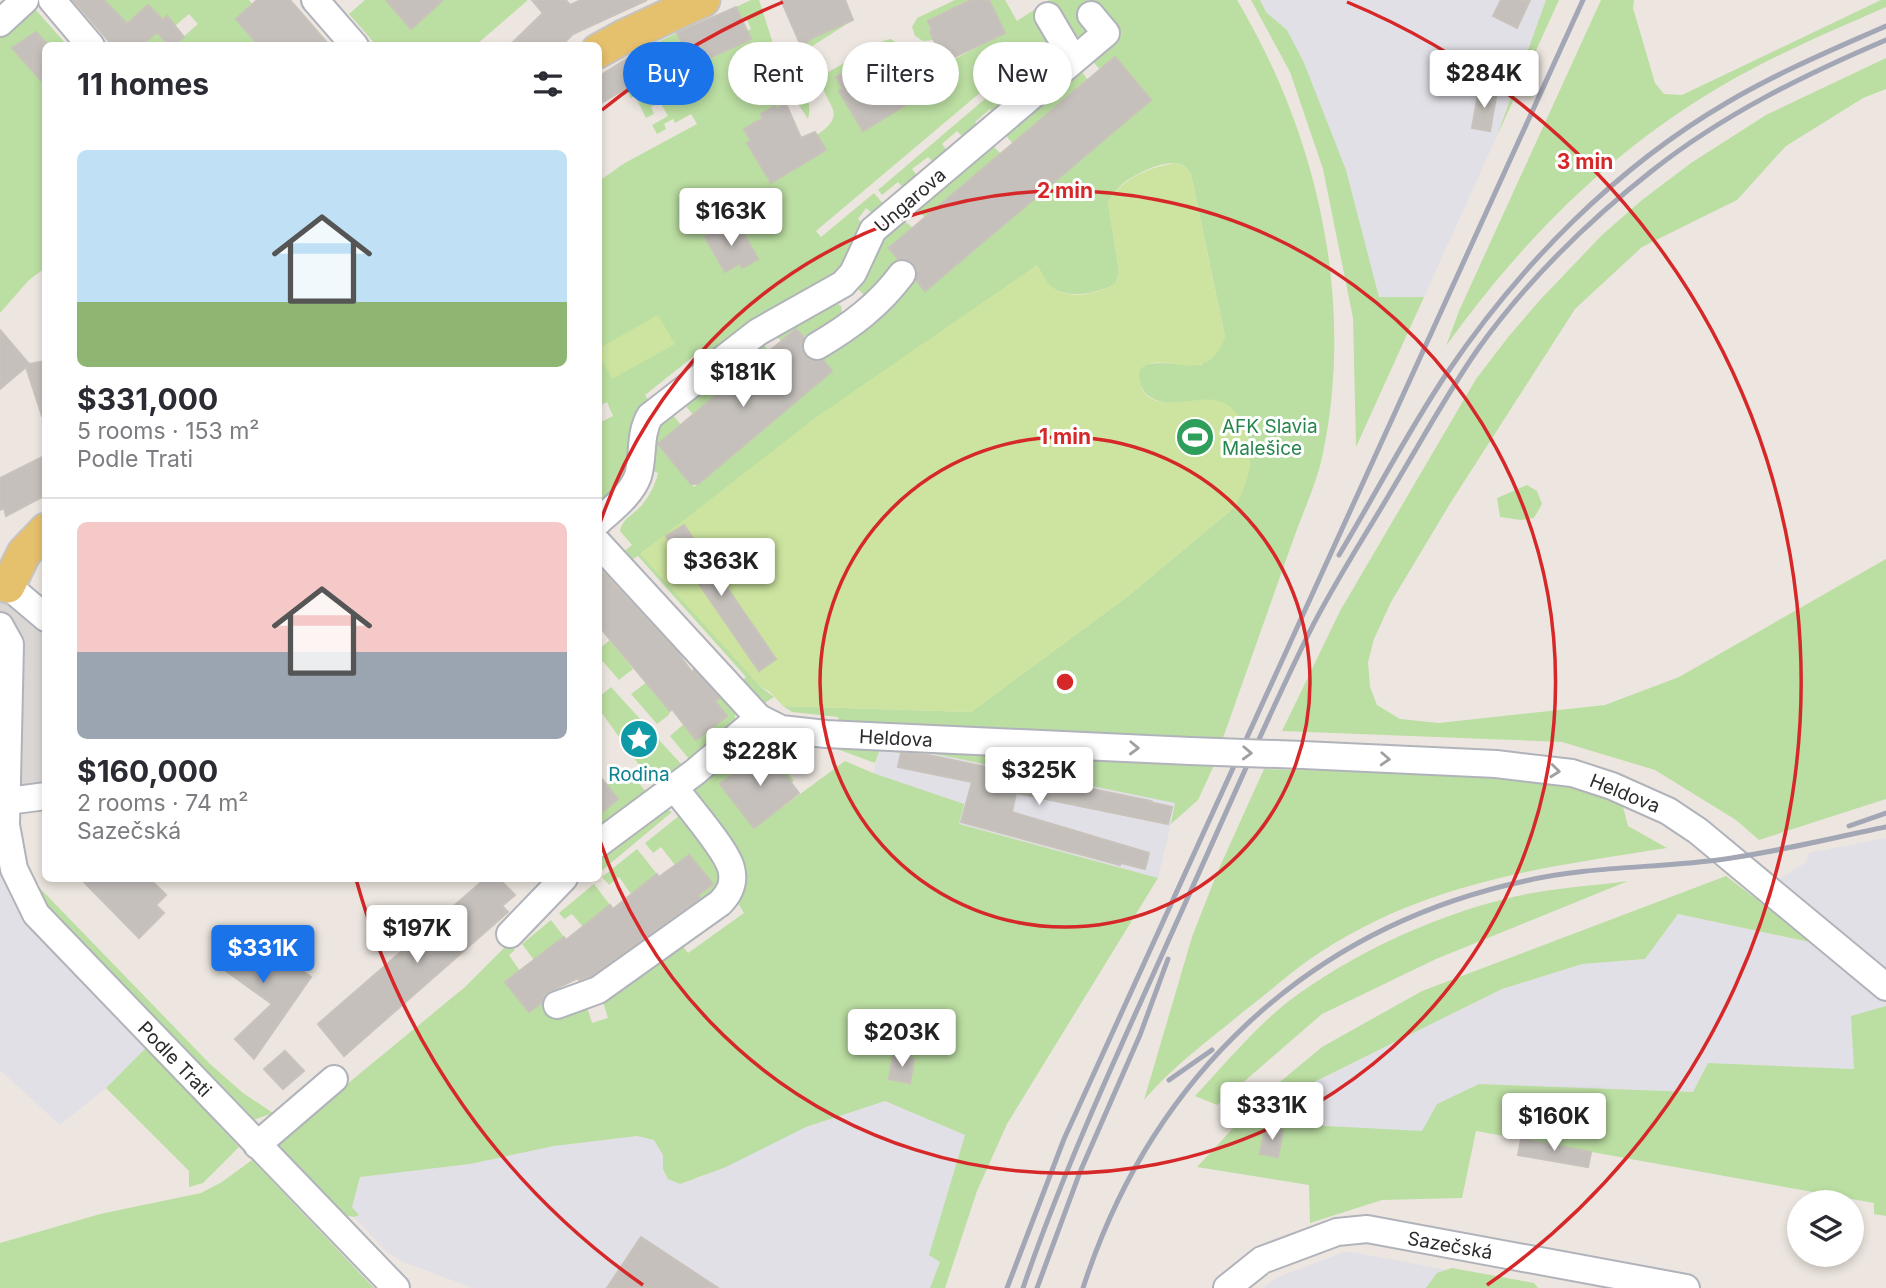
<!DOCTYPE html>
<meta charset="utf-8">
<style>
body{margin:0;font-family:Inter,sans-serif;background:#f7f7f7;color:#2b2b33;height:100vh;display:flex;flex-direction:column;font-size:26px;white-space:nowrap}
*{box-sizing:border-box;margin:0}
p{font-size:23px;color:#7c7c81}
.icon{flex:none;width:38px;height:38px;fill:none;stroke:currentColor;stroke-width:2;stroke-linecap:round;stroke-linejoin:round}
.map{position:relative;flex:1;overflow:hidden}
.side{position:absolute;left:42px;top:42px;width:560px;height:840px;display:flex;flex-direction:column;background:#fff;border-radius:10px;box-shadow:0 4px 10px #0003}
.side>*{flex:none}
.banner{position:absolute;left:623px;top:42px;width:665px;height:63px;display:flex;gap:14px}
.buttons{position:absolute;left:1787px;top:1190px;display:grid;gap:14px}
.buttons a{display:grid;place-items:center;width:77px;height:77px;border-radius:50%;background:#fff;box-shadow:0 4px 10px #0003;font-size:35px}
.price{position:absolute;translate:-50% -60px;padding:0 16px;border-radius:7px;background:#fff;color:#222;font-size:23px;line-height:46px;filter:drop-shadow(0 2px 4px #0008)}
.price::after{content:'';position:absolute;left:50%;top:42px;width:21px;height:16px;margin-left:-10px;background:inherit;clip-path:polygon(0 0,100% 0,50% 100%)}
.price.active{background:#1a73e8;color:#fff}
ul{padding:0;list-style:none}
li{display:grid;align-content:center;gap:14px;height:371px;padding:0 35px}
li+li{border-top:2px solid #e1e1e2}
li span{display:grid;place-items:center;height:217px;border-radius:10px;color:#555}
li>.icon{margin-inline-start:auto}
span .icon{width:126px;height:126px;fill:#fffc;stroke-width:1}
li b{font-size:30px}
h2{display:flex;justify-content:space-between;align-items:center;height:84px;padding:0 35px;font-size:30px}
.pill{padding:0 24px;border-radius:32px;background:#fff;box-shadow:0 4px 10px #0003;font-size:24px;line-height:63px}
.pill.active{background:#1a73e8;color:#fff}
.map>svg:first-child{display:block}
</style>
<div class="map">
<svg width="1886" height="1288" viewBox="0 0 1886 1288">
<rect width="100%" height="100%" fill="#ede6e0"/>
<!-- industrial -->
<path fill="#e1e0e6" d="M1260,0H1546L1497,136L1424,297H1379L1346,170L1287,30L1266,12Z
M901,747L1176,803L1158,878L958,824L963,804L873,773L880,749Z
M1886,838V1006L1851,1016L1855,1069L1709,1063L1694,1092L1479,1084L1437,1104L1423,1131L1308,1126L1302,1088L1502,989L1582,964L1645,959L1678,914L1812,943L1751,896L1805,863L1809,853Z
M0,869L9,877L149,1046L106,1088L60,1125L0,1070Z
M885,1101L965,1135L930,1254L940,1262L930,1288H473L403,1262L387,1252L354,1217L358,1214L352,1207L359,1177L470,1164L554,1146L637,1136L654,1140L663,1155V1169L697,1179L806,1127Z
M1347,1251L1541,1288H1263L1278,1277Z"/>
<!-- green -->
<path fill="#bbdea2" d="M105,0H249L258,11L259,45H174L198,24L189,14L162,37L169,45H141L152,36L136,16L108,41Z
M365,0H393L389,4L411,29L436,6L431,0H528L476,45H376L349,14Z
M751,0H759L778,59L814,37L853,20L789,61C799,79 814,99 808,119L795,99L777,110L774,106L761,114L763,118L744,129L771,182L826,151L817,135C854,110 817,103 823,75L883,41L891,39L898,44L901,54L898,66L886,47L836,77L843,89L839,91L863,130L917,98L908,83L1005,33L989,0H1005L1017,21L1049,0H1088L1094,28L1081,37L1074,36L1055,5L1039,22L1055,51V62L1039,43L816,231L821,237L874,193L885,206L873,214L866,208L858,219L865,226L847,266L819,285L816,283L769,311L698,361L694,356L645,395L650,402L644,410L639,408L633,419L638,424L622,488L599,504V423L613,416L607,402L599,406L598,182L623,164L697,124L691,114L675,123L673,119L664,124L666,129L657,134L652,125L668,116L660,102L651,107L654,114L646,118L635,96L631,98L626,89L631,86L638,91L647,85L643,78L652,73L639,51L677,33L683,46L678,48L685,60L751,29L746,17L742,18L736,7Z
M955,0H971L928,21L933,40L923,41L915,36L912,27L917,18Z
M1094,0H1237C1317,134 1355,299 1323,453C1317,483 1302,514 1292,543C1269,608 1246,673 1223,738L839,722L838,717L792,712L783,706L971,712L1128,596L1236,506L1250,465V445L1246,429L1215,400C1190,401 1145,414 1139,378C1138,372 1140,367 1145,365C1153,361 1189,365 1201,365L1225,337L1191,174C1190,173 1185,166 1184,166C1171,157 1143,171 1131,178C1121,183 1114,193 1108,202L1119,272L1116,283C1100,293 1066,301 1049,285C1044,280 1041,271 1037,265L641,553L761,687L774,697L763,704L740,683L746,677L638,556L630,561L622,553L632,545L620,531C622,519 634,514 642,505C650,495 655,485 658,473L651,470L657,430L660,424L673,415L681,425L658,445L694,487L831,371L820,357L914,277L926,290L1150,100L1100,70L1092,60L1122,34Z
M1251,0H1260L1266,12L1287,30L1304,63L1346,170L1379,297H1424L1356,447L1353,318L1323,169L1290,72Z
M1546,0H1559L1497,136Z
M1601,0H1634L1633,8L1655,83L1664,94L1682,95L1881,0H1886V7C1829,32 1772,56 1718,88C1609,152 1519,244 1446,346L1459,311Z
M35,9L67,45H47L36,32L12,48L29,67L41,58L45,63V268L29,280L0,313V38Z
M1040,52L1045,58L1029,71L1035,79L1022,88L1016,82L1001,95L1006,102L994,113L990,109L975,122L978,126L964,138L957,131L942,144L948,152L934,163L928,157L912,169L918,177L904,189L898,182L882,195L878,190Z
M1886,58V89L1863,98L1786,146L1737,200L1642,247L1575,309L1451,502L1391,602L1374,639L1368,662L1370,687L1377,705L1400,719L1439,723L1605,705L1679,677L1886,559V799L1759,840L1736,820L1655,770L1562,742L1282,731L1340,611L1476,379L1509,336L1540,300L1602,235L1642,200L1691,163L1766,115Z
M1082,72L1088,80L1013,144L1004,133L1040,104L1043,106Z
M994,147L1001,154L925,218L918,210Z
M902,219L913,228L890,248L901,262L865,296L856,287L883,236Z
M835,302L841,306L842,313C835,325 816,329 804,337L796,328L781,341L775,334Z
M761,342L769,351L693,415L686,406Z
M1527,485L1537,491L1542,504L1534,518L1521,520L1500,517L1497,498Z
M610,640L633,669L619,680L599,657V649Z
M647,682L670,711L669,715L657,724L631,694Z
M611,687L681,764L654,786L599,709V697Z
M720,698H725L735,711V721L689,759L670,736L684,724L697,739L727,716L715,701Z
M755,737L762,739L794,781L791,783L764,749L720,784L754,828L845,761L873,773L964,804L959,824L1158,878L1007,1124L977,1191L945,1288H930L940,1262L929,1255L965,1135L885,1101L806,1127L726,1167L680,1184L668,1179L663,1169V1155L654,1140L637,1136L554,1146L470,1164L360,1177L352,1207L359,1215L354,1217L342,1215L273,1145L465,987L509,943L515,950L509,955L520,971L505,982L528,1012L543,1001L555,1019L587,1007L592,1023L608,1018L603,1002L682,945L688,953L744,913L736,900L695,792L696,785Z
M826,739L1216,761L1198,800L1171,824L1175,803L901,747L899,753L880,749L875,763L837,749Z
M628,769L646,792L599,828V815L618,799L607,785Z
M1264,769L1499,775L1573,787L1622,803L1628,826L1667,848C1538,868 1421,883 1310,959C1287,975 1266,995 1243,1012C1209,1040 1173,1066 1144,1100L1192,937L1217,873Z
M668,810L672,812L599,873V854L658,811Z
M680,815C696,836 723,859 719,887L706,898H700L698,895L712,884L689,855L675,865L661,847L653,853L645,843Z
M637,849L657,874L631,894L619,877L609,885L602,877Z
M1726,876L1814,943L1678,914L1645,959L1582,964L1502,989L1302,1088L1308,1125L1422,1131L1437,1104L1479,1084L1693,1092L1708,1063L1854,1069L1851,1016L1886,1006V1216L1874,1214V1203L1476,1131L1462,1198L1382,1200L1310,1223L1309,1185L1197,1167L1263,1096L1322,1047L1422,991Z
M31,879L210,1064L243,1093L273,1113L248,1122L40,905Z
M1628,881L1436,959L1322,1014L1217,1105L1195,1096C1224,1065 1252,1031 1285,1004C1350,954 1437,914 1517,896C1553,888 1591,886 1628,881Z
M594,884L610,905L583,927L572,914L564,919L559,913Z
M551,920L564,937L534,960L522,944Z
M146,1048L239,1147L203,1183L189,1187V1171L106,1088Z
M252,1160L374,1288H0V1243L100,1214L201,1193L222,1182Z
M1452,1268L1534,1283L1538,1288H1426L1437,1273Z"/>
<!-- pitch -->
<path fill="#cce49f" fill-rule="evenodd" d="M1175,163L1185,166L1191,174L1225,337C1205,393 1161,345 1139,371C1139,420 1188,396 1215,400C1243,405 1252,441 1250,465C1248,480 1242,493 1236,506L1128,596L971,712L783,706L769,691L761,687L640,554L815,418L1037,265C1041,271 1044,278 1049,284C1064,302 1099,294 1116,283L1119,272L1108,202C1123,178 1147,168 1175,163ZM683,525L776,658L759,670L666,537Z
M658,315L675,344L612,379L599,355V348Z"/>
<!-- plaza -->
<path fill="#d9d6d3" d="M0,560L46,605L45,810L0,818Z"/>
<!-- building -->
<path fill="#c5c0bc" stroke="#c8c2ba" stroke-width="2" d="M73,0H104L127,24L148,5L163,20L167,16L184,37L174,46H169L157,32L141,46H113Z
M257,0H290L330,46H259L236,19Z
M386,0H443L411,29Z
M532,0H566L570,5L581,0H647L573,34L561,46H509L543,13Z
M781,0H845L853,20L814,37L801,46Z
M971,0H989L1005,33L944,62L930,32L932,31L928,21Z
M1501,0H1530L1517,28L1493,16Z
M736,7L751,39L692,66L677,33Z
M36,32L46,43V86L12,48Z
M887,47L917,98L863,131L839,91L843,89L836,77Z
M639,51L652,73L598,105V77Z
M1115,57L1151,100L925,291L916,280L917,269L912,262L905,259H898L889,248Z
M1479,89L1497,92L1490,131L1472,128Z
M786,104L801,138L815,132L826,150L771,183L747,143L751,141L744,129L763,118L761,114L775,106L777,109Z
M728,224L731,230L739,225L758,259L742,268L740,263L725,272L705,237Z
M796,329L804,338L801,346L804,355L810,360H823L832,371L698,484H691L658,444Z
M0,330L29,364L46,361V415L42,416L26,367L0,389Z
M46,455V495L6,516L4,508L0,510V478Z
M684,525L776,659L759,671L666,536Z
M598,567L677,652L692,672L694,670L719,698L715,701L727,716L696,740L672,709L670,711L598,625Z
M765,749L799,793L754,828L720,784Z
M901,753L928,755L1151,801L1150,802L1172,807L1168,824L1016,793L1012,812L1149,853L1145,869L1121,863L1120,865L961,822L972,782L898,767Z
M598,774L618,799L598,815Z
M689,855L713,884L698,895L700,898L591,976L579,980L578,978L551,991L545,995L542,1002L529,1012L505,982L564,937L566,940L610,905L613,909L657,874L659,877Z
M80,878H149L166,895L156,905L164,913L139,938Z
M486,878H498L515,895L502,906L508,912L344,1056L318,1024Z
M241,928L311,977L254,1059L235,1039L272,1004L215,963Z
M285,1051L304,1071L283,1089L264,1069Z
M893,1055L914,1059L910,1083L889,1079Z
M1265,1127L1283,1130L1278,1157L1260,1154Z
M1521,1139L1591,1152L1588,1167L1518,1155Z
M641,1237L718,1288H607Z"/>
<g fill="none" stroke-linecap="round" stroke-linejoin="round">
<defs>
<path id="minor" d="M52,0L91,46
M315,0L355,46
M1048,16L1074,60
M0,23L25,0
M817,346C851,326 879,305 902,274
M598,522C612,509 631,495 638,476C644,456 639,434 650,416L758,332L843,284L853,273L873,230L1106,33L1091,15
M598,543L759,718L781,729L826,734L1190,751
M0,584L8,586L46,618
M0,626L10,644L6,825L14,869L36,914L396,1288
M1303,755L1496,764L1572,773L1612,786L1668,811L1698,831L1886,987
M0,802L46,796
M598,844L695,772L759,718
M510,934L564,878
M557,1005L598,990L720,903C730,893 735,883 731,868C726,849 688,806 674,787
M257,1145L334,1079
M1227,1288L1262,1260L1337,1232L1367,1229L1686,1288"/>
<path id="major" d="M598,51L625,36L703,0
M8,586L24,553L46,530"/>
</defs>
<!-- minor casing -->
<use href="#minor" stroke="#b1b3bb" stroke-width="30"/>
<!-- major casing -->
<use href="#major" stroke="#c4c4c4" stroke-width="37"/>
<!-- minor -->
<use href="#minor" stroke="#fff" stroke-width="26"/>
<!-- major -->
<use href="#major" stroke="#e5c06d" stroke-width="33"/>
<!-- rail -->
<path stroke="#a3a7b5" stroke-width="5" d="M1339,555C1375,495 1408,431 1447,373C1520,265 1615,168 1728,102C1779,72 1832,50 1886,26
M1849,826L1886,813
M1169,1080L1212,1050
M1007,1288L1064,1139L1583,0
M1023,1288C1069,1154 1130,1027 1188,897C1228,809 1266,720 1309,633C1335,581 1367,533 1396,483C1423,438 1448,392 1478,349C1526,282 1588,221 1653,170C1724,114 1804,75 1886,40
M1037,1288L1080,1172L1140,1035L1168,959
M1083,1288C1151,1078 1307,928 1525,881C1585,867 1648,868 1709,861C1768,854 1827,839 1886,827"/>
<defs>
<path id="minor-bridge" d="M1190,751L1303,755"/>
</defs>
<!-- minor-bridge casing -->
<use href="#minor-bridge" stroke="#b1b3bb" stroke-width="30" stroke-linecap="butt"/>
<!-- minor-bridge -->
<use href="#minor-bridge" stroke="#fff" stroke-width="26"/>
</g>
<!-- one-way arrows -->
<defs><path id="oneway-chevron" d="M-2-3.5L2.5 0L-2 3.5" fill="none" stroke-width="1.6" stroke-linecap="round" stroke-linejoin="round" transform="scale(1.75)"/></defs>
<g stroke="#a0a0a0">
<use href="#oneway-chevron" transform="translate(1134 748) rotate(2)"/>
<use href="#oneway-chevron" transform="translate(1247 753) rotate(2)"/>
<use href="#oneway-chevron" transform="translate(1385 759) rotate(3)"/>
<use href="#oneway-chevron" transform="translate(1555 771) rotate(6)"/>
</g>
<!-- distance rings -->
<g fill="none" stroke="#d62828" stroke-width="3.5">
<circle cx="1065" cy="682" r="245"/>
<path d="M599 526A491 491 0 1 1 599 838"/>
<path d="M643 1285A736 736 0 0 1 356 879M602 110A736 736 0 0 1 783 2M1347 2A736 736 0 0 1 1487 1285"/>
</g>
<!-- icons -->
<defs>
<symbol id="stadium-disc" viewBox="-11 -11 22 22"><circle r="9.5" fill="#2e9e5b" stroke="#fff"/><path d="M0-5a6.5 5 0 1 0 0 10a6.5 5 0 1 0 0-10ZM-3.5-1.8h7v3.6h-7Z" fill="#fff"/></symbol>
<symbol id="sight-disc" viewBox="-11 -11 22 22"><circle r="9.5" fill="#0f9aa8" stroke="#fff"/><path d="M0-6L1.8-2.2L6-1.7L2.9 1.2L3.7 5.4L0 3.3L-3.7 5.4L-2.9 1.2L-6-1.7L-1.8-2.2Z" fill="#fff"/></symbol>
</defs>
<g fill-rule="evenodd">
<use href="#stadium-disc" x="1173" y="415" width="44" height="44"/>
<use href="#sight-disc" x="617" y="717" width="44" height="44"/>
</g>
<g text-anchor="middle" stroke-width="6" stroke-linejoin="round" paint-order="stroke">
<!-- street labels -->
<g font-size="19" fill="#2c2c2c" stroke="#fff">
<text transform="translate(910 200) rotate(-41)" y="7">Ungarova</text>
<text transform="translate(896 738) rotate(3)" y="7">Heldova</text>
<text transform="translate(1625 793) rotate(22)" y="7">Heldova</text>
<text transform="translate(175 1059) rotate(46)" y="7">Podle Trati</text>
<text transform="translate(1450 1245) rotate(10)" y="7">Sazečská</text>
</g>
<!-- leisure labels -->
<g font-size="19" fill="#27864d" stroke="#fff" text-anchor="start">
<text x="1222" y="433">AFK Slavia<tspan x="1222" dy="22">Malešice</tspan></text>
</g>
<!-- culture labels -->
<g font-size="19" fill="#0d838f" stroke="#fff">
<text x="639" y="781">Rodina</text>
</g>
</g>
<circle cx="1065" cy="682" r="10" fill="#d62828" stroke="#fff" stroke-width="3.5"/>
<g font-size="21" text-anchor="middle" font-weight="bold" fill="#d62828" stroke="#fff" stroke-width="6" stroke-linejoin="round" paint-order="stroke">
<text x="1585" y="169">3 min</text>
<text x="1065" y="198">2 min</text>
<text x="1065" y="444">1 min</text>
</g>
</svg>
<div class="buttons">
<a><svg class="icon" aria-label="layers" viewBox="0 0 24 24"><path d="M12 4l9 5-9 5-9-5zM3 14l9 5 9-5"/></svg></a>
</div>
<b class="price" style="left:1484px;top:110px">$284K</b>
<b class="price" style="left:731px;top:248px">$163K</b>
<b class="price" style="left:743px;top:409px">$181K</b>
<b class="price" style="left:721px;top:598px">$363K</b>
<b class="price" style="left:760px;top:788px">$228K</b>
<b class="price" style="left:1039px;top:807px">$325K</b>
<b class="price" style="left:417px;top:965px">$197K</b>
<b class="price active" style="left:263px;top:985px">$331K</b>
<b class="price" style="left:902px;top:1069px">$203K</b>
<b class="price" style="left:1272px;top:1142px">$331K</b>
<b class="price" style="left:1554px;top:1153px">$160K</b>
<div class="banner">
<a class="pill active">Buy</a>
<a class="pill">Rent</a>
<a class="pill">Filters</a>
<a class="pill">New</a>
</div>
<section class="side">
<h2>11 homes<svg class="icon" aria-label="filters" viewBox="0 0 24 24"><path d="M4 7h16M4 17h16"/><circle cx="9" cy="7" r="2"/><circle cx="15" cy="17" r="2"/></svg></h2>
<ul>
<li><span style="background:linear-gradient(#bfe0f5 70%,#8fb573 0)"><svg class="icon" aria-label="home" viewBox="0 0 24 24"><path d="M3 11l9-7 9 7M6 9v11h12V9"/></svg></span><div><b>$331,000</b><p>5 rooms · 153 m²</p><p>Podle Trati</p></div></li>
<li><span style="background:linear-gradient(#f6c9c9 60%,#9aa5b1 0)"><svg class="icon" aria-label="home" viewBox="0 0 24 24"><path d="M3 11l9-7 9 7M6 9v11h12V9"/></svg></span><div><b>$160,000</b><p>2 rooms · 74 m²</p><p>Sazečská</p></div></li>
</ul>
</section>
</div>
